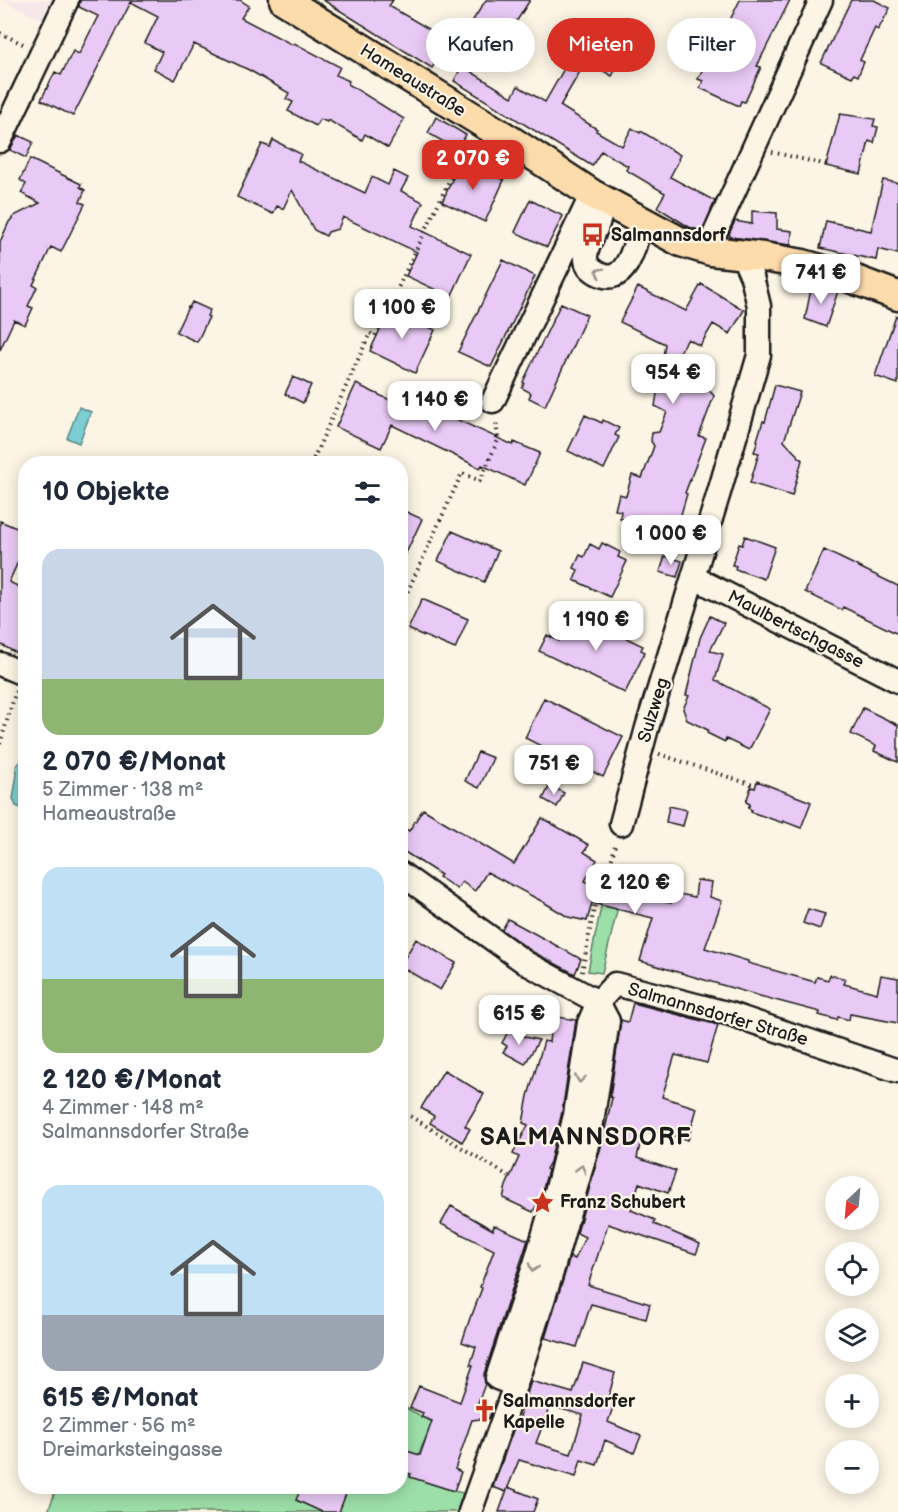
<!DOCTYPE html>
<html lang="de">
<meta charset="utf-8">
<style>
body{margin:0;font-family:"Balsamiq Sans",sans-serif;background:#f2f2f3;color:#1f2937;height:100vh;display:flex;flex-direction:column;font-size:22px;white-space:nowrap}
*{box-sizing:border-box;margin:0}
p{font-size:20px;color:#747a83}
.icon{flex:none;width:33px;height:33px;fill:none;stroke:currentColor;stroke-width:2;stroke-linecap:round;stroke-linejoin:round}
.map{position:relative;flex:1;overflow:hidden}
.details{position:absolute;left:18px;top:456px;width:390px;height:1038px;display:flex;flex-direction:column;background:#fff;border-radius:24px;box-shadow:0 3px 15px #0003}
.details>*{flex:none}
.banner{position:absolute;left:426px;top:18px;width:381px;height:54px;display:flex;gap:12px}
.needle{width:39px;rotate:206deg}
.tools{position:absolute;left:825px;top:1176px;display:grid;gap:12px}
.tools a{display:grid;place-items:center;width:54px;height:54px;border-radius:50%;background:#fff;box-shadow:0 3px 15px #0003;font-size:30px}
.price{position:absolute;translate:-50% -51px;padding:0 14px;border-radius:12px;background:#fff;color:#222;font-size:20px;line-height:39px;filter:drop-shadow(0 2px 3px #0008)}
.price::after{content:'';position:absolute;left:50%;top:36px;width:18px;height:14px;margin-left:-9px;background:inherit;clip-path:polygon(0 0,100% 0,50% 100%)}
.price.on{background:#d93025;color:#fff}
ul{padding:0;list-style:none}
li{display:grid;align-content:center;gap:12px;height:318px;padding:0 24px}
li span{display:grid;place-items:center;height:186px;border-radius:18px;color:#555}
li>.icon{margin-inline-start:auto}
span .icon{width:108px;height:108px;fill:#fffc;stroke-width:1}
li b{font-size:26px}
h2{display:flex;justify-content:space-between;align-items:center;height:72px;padding:0 24px;font-size:26px}
.chip{padding:0 21px;border-radius:27px;background:#fff;box-shadow:0 3px 15px #0003;font-size:21px;line-height:54px}
.chip.on{background:#d93025;color:#fff}
.map>svg:first-child{display:block}
</style>
<div class="map">
<svg width="898" height="1512" viewBox="0 0 898 1512">
<rect width="100%" height="100%" fill="#fcf5e5"/>
<filter id="ink" filterUnits="userSpaceOnUse"><feTurbulence type="fractalNoise" baseFrequency=".0167" numOctaves="2"/><feDisplacementMap in="SourceGraphic" scale="12" xChannelSelector="R" yChannelSelector="G"/><feConvolveMatrix kernelMatrix="1 2 1 2 8 2 1 2 1" color-interpolation-filters="sRGB"/></filter>
<g filter="url(#ink)">
<!-- built -->
<path fill="#f6e8ea" d="M1,0H51L42,20Z"/>
<!-- green -->
<path fill="#9ddfa9" stroke="#5c7e62" stroke-width="1.5" d="M617,896L615,908L617,911L602,973L588,971L602,902Z
M400,1405L433,1422L418,1455L401,1450Z
M401,1472L454,1491L463,1493L457,1512H48L57,1486H400Z"/>
<!-- water -->
<path fill="#7cced2" stroke="#568789" stroke-width="1.5" d="M79,407L91,412L79,443L67,438Z
M24,759H26L25,810L16,806L13,799L17,774L16,766Z"/>
<!-- building -->
<path fill="#e9c9f5" stroke="#1c1c1c" stroke-width="1.5" fill-rule="evenodd" d="M80,0H240L249,6L241,18L293,45L294,43L340,67L336,75L349,81L348,84L404,119L388,148L365,134L362,140L328,120L327,122L320,119L316,126L288,111L293,102L286,99L289,93L249,70L194,44L175,80L154,69L162,52L145,43L158,16L131,2L73,116L41,100L55,72L61,75L73,51L79,54L98,16L79,7Z
M323,0H393L389,6L448,40L432,68Z
M486,0H530L506,38L473,20Z
M740,0H790L757,66L761,67L745,102L741,101L739,106L700,88L703,81L698,79L715,43L718,44Z
M851,0H874L890,8L878,30L875,28L860,60L864,62L858,76L854,74L852,77L821,63Z
M570,25L623,56L612,76L586,61L560,106L597,129L596,131L622,146L632,128L640,133L641,131L680,155L678,159L679,160L670,177L715,201L702,231L689,227L657,207L665,193L626,170L628,166L601,151L592,166L454,81L462,66L512,97L518,86L545,102L565,67L550,59Z
M840,114L875,119L873,126L878,127L874,143L869,141L861,174L826,166Z
M436,117L466,135L452,157L440,150L444,142L428,133Z
M18,135L33,142L26,158L10,150Z
M273,140L301,154L298,161L365,193L372,177L388,185L394,171L408,178L401,191L423,202L412,226L471,254L451,297L406,276L417,252L343,217L338,229L328,232L326,236L314,230L292,190L283,209L277,206L273,214L237,197L262,144L270,147Z
M30,159L81,184L80,187L85,190L80,202L85,204L61,252L51,247L33,285L37,287L28,306L33,308L25,325L14,320L0,350V242L9,222L14,216L40,203L21,193L26,184L20,180Z
M461,160L504,180L485,222L442,202Z
M883,180L898,183V254L878,249L876,260L820,248L826,221L871,231Z
M530,200L563,216L547,247L515,232Z
M752,211L777,213V229L792,231L791,245L731,237L729,234L735,221L752,224Z
M503,260L535,276L491,367L458,352Z
M701,284L744,310L730,334L713,324L700,346L688,339L665,375L709,390L714,396L699,436L706,438L685,493L687,494L677,528L662,524L659,534L632,526L633,522L620,518L621,511L615,510L619,494L626,496L632,475L642,478L654,446L651,441L652,433L659,432L667,412L655,406L665,344L620,322L638,287L686,311Z
M812,284L838,291L826,327L805,319Z
M192,302L210,310L207,316L209,317L197,342L176,332L188,307L189,308Z
M561,303L587,315L545,406L529,398L531,393L522,388L524,383L523,382Z
M390,308L435,330L415,373L370,351Z
M896,316H898V384L875,376Z
M293,377L311,385L303,403L285,394Z
M356,384L413,411L420,397L433,403L439,391L454,398L448,410L451,412L449,416L513,445L514,442L540,453L528,480H527L525,485L482,465L480,468L392,425L381,448L336,427Z
M775,385L800,392L784,441L802,460L792,496L750,483L759,453L754,452L758,441L757,440L763,421L765,422Z
M585,415L602,423L603,420L619,428L615,435L619,437L604,469L568,451Z
M400,509L422,519L400,566Z
M0,521L26,532V544L9,582L26,590V632L16,653L0,644Z
M452,531L498,551L484,582L438,561Z
M745,536L775,547L764,579L735,569L736,566L732,565L739,544L742,545Z
M602,543L620,552L618,557L627,561L610,597L574,580L578,570L574,568L580,555L584,557L590,544L599,549Z
M824,550L898,586V634L843,607L842,610L805,592Z
M665,556L682,561L677,577L660,572Z
M422,599L468,619L455,649L408,629Z
M576,614L643,646L641,650L645,652L625,693L539,651L547,635L559,641L571,616L574,618Z
M710,616L724,623L710,651L723,654L715,680L770,709L749,750L726,739L725,742L707,733L708,730L687,720L683,709L689,696L686,695L700,638Z
M544,698L623,737L603,777L525,738Z
M863,708L898,725V762L874,751L876,746L851,734Z
M478,752L493,758L479,788L465,781Z
M757,781L811,802L801,828L783,821V823L751,812L752,810L748,808L750,804L746,802L751,787L755,788Z
M550,785L564,793L557,807L543,799Z
M669,806L687,810L683,826L666,822Z
M423,809L514,864L542,818L589,845L584,852L597,860L585,881L617,897L618,891L671,903L674,893L695,897L697,880L712,882L710,897L722,901L705,948L748,961V963L815,982L817,977L828,980L830,975L846,979L844,984L877,993L881,975L898,978V1023L850,1014L849,1020L838,1017L837,1020L819,1015L820,1012L756,995L640,961L653,918L592,903L587,921L568,917L545,903L487,872L475,891L462,882L457,889L439,877L441,875L400,849V826L409,831Z
M808,909L825,914L820,929L803,923Z
M508,919L581,959L575,974L533,952L502,930Z
M416,939L456,963L440,990L400,966Z
M633,1003L718,1025L707,1063L675,1055L662,1097L697,1108L688,1140L664,1133V1135L650,1129L649,1132L643,1131L637,1158L676,1171L668,1193L639,1183L631,1210L655,1220L654,1224L700,1244L696,1254L608,1224L588,1285L650,1304L646,1319L591,1304L577,1347L545,1338L570,1257L575,1259L585,1237L577,1233L602,1143L612,1098L610,1097L621,1020L628,1022Z
M552,1016L576,1020L562,1112L550,1162L546,1169L548,1170L541,1196L533,1212L503,1198L506,1186L519,1157L513,1154L528,1125L523,1123L528,1096L544,1041L549,1042Z
M510,1028L525,1037L539,1040L525,1064L503,1052L507,1046L502,1043Z
M444,1070L484,1094L465,1126L470,1129L462,1142L430,1123L434,1116L421,1108Z
M451,1206L493,1230L494,1225L528,1240L484,1374L485,1384L478,1403L492,1410L489,1418L472,1420L455,1469L461,1472L454,1491L410,1477L411,1474L400,1471V1449L420,1455L432,1421L421,1417L423,1413L410,1408L419,1386L460,1402L473,1365H470L476,1347L462,1342L471,1315H472L482,1288L480,1287L494,1250L441,1224Z
M583,1363L615,1373L608,1399L615,1401L608,1422L641,1436L634,1453L605,1440L597,1465L581,1460L576,1477L519,1460L506,1492L493,1487L517,1419L519,1420L531,1381L573,1393ZM550,1406L583,1415L571,1454L536,1443Z
M302,1486H349L339,1512H322L296,1500Z
M508,1487L538,1499L533,1512H499Z"/>
<g fill="none" stroke-linecap="round" stroke-linejoin="round">
<defs>
<path id="minor" d="M0,141L67,0
M602,200C602,208 601,216 598,223C595,234 585,247 586,259C586,265 592,270 597,273C627,290 636,241 641,222
M711,251L715,233L821,0
M493,401L592,194
M693,577L898,681
M0,664L26,675
M621,824L647,728L720,489L759,355V306L752,277L742,254
M400,873L526,963L598,1002
M515,1385L497,1378L536,1261L559,1181L575,1115L589,1023L598,1002L615,984L730,1014L898,1071
M470,1512L519,1374L551,1275L589,1141L608,1021L598,1002"/>
<path id="major" d="M284,0L510,140L592,194L681,242L711,251L763,257L803,264L845,276L898,296"/>
</defs>
<!-- minor casing -->
<use href="#minor" stroke="#1c1c1c" stroke-width="27"/>
<!-- major casing -->
<use href="#major" stroke="#1c1c1c" stroke-width="33"/>
<!-- path -->
<path stroke="#1c1c1c" stroke-width="4" stroke-dasharray="1.5 4.5" stroke-linecap="butt" d="M0,33L25,45
M772,152L827,165
M311,464L370,333L375,336L461,156L488,167L496,157
M400,608L462,473L480,481L498,440L496,420
M0,744L16,691
M659,754L756,786
M582,972L597,893L604,890L616,842
M400,1110L510,1177"/>
<!-- minor -->
<use href="#minor" stroke="#fcf5e5" stroke-width="22"/>
<!-- major -->
<use href="#major" stroke="#fddcac" stroke-width="28"/>
</g>
<!-- one-way arrows -->
<defs><path id="oneway-chevron" d="M-2-3.5L2.5 0L-2 3.5" fill="none" stroke-width="1.6" stroke-linecap="round" stroke-linejoin="round" transform="scale(1.5)"/></defs>
<g stroke="#97938b">
<use href="#oneway-chevron" transform="translate(599 272) rotate(-153)"/>
<use href="#oneway-chevron" transform="translate(580 1079) rotate(98)"/>
<use href="#oneway-chevron" transform="translate(581 1169) rotate(-74)"/>
<use href="#oneway-chevron" transform="translate(533 1268) rotate(108)"/>
</g>
</g>
<!-- icons -->
<defs>
<symbol id="bus-bare" viewBox="-9 -9 18 18"><path d="M-5-6H5V4H4V6H2V4H-2V6H-4V4H-5ZM-3.5-4V0h7V-4ZM-3.5 1.2v1.5H-2V1.2ZM2 1.2v1.5H3.5V1.2Z" fill="#c8321e" stroke="#fcf5e5" stroke-width="2.5" paint-order="stroke"/></symbol>
<symbol id="sight-bare" viewBox="-9 -9 18 18"><path d="M0-6L1.8-2.2L6-1.7L2.9 1.2L3.7 5.4L0 3.3L-3.7 5.4L-2.9 1.2L-6-1.7L-1.8-2.2Z" fill="#c8321e" stroke="#fcf5e5" stroke-width="2.5" paint-order="stroke"/></symbol>
<symbol id="church-bare" viewBox="-9 -9 18 18"><path d="M-1.2-6h2.4v3.5h3.3v2.4h-3.3V6h-2.4V-.1h-3.3v-2.4h3.3Z" fill="#c8321e" stroke="#fcf5e5" stroke-width="2.5" paint-order="stroke"/></symbol>
</defs>
<g fill-rule="evenodd">
<use href="#bus-bare" x="576" y="218" width="33" height="33"/>
<use href="#sight-bare" x="526" y="1186" width="33" height="33"/>
<use href="#church-bare" x="468" y="1394" width="33" height="33"/>
</g>
<g text-anchor="middle" stroke-width="4.5" stroke-linejoin="round" paint-order="stroke">
<!-- street labels -->
<g font-size="18" fill="#1c1c1c" stroke="#fcf5e5">
<text transform="translate(413 80) rotate(32)" y="6">Hameaustraße</text>
<text transform="translate(796 629) rotate(27)" y="6">Maulbertschgasse</text>
<text transform="translate(653 710) rotate(-73)" y="6">Sulzweg</text>
<text transform="translate(718 1014) rotate(16)" y="6">Salmannsdorfer Straße</text>
</g>
<!-- poi labels -->
<g font-size="18" font-weight="bold" fill="#1c1c1c" stroke="#fcf5e5" text-anchor="start">
<text x="611" y="241">Salmannsdorf</text>
<text x="560" y="1208">Franz Schubert</text>
<text x="503" y="1407">Salmannsdorfer<tspan x="503" dy="21">Kapelle</tspan></text>
</g>
<!-- district labels -->
<g font-size="24" font-weight="bold" letter-spacing="1.5" fill="#1c1c1c" stroke="#fcf5e5">
<text x="586" y="1145">SALMANNSDORF</text>
</g>
</g>
</svg>
<div class="tools">
<a><svg class="needle" viewBox="-14 -14 28 28"><path d="M0-13l5 13h-10z" fill="#e53935"/><path d="M0 13l5-13h-10z" fill="#747a83"/></svg></a>
<a><svg class="icon" aria-label="locate" viewBox="0 0 24 24"><circle cx="12" cy="12" r="6"/><path d="M12 2v4M12 18v4M2 12h4M18 12h4"/></svg></a>
<a><svg class="icon" aria-label="layers" viewBox="0 0 24 24"><path d="M12 4l9 5-9 5-9-5zM3 14l9 5 9-5"/></svg></a>
<a>+</a>
<a>−</a>
</div>
<b class="price on" style="left:473px;top:191px">2 070 €</b>
<b class="price" style="left:821px;top:305px">741 €</b>
<b class="price" style="left:402px;top:340px">1 100 €</b>
<b class="price" style="left:673px;top:405px">954 €</b>
<b class="price" style="left:435px;top:432px">1 140 €</b>
<b class="price" style="left:671px;top:566px">1 000 €</b>
<b class="price" style="left:596px;top:652px">1 190 €</b>
<b class="price" style="left:554px;top:796px">751 €</b>
<b class="price" style="left:635px;top:915px">2 120 €</b>
<b class="price" style="left:519px;top:1046px">615 €</b>
<div class="banner">
<a class="chip">Kaufen</a>
<a class="chip on">Mieten</a>
<a class="chip">Filter</a>
</div>
<section class="details">
<h2>10 Objekte<svg class="icon" aria-label="filters" viewBox="0 0 24 24"><path d="M4 7h16M4 17h16"/><circle cx="9" cy="7" r="2"/><circle cx="15" cy="17" r="2"/></svg></h2>
<ul>
<li><span style="background:linear-gradient(#c9d6e8 70%,#8fb573 0)"><svg class="icon" aria-label="home" viewBox="0 0 24 24"><path d="M3 11l9-7 9 7M6 9v11h12V9"/></svg></span><div><b>2 070 €/Monat</b><p>5 Zimmer · 138 m²</p><p>Hameaustraße</p></div></li>
<li><span style="background:linear-gradient(#bfe0f5 60%,#8fb573 0)"><svg class="icon" aria-label="home" viewBox="0 0 24 24"><path d="M3 11l9-7 9 7M6 9v11h12V9"/></svg></span><div><b>2 120 €/Monat</b><p>4 Zimmer · 148 m²</p><p>Salmannsdorfer Straße</p></div></li>
<li><span style="background:linear-gradient(#bfe0f5 70%,#9aa5b1 0)"><svg class="icon" aria-label="home" viewBox="0 0 24 24"><path d="M3 11l9-7 9 7M6 9v11h12V9"/></svg></span><div><b>615 €/Monat</b><p>2 Zimmer · 56 m²</p><p>Dreimarksteingasse</p></div></li>
</ul>
</section>
</div>
